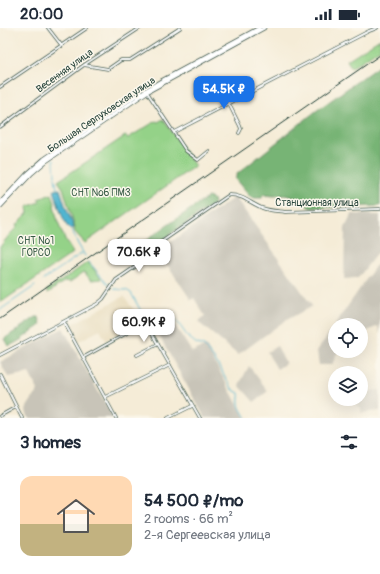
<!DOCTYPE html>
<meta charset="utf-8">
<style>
body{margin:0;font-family:Pangolin,sans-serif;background:#f2f2f3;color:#1f2937;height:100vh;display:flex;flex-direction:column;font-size:15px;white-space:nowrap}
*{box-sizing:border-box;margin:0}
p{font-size:13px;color:#747a83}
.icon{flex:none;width:22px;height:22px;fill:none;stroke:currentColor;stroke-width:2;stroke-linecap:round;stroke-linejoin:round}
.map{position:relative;height:390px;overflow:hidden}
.details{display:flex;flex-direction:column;background:#fff;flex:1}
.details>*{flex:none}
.fabs{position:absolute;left:328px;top:290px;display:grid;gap:8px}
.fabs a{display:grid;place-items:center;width:40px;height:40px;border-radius:50%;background:#fff;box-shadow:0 4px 16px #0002;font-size:20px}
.price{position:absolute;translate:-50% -34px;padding:0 9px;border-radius:8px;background:#fff;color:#222;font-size:13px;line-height:26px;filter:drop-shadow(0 1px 2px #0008)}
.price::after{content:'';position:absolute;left:50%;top:24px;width:12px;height:9px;margin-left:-6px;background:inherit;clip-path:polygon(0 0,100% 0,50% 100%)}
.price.selected{background:#1a73e8;color:#fff}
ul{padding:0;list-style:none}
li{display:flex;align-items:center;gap:12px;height:100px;padding:0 20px}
li span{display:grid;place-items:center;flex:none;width:112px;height:80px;border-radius:12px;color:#555}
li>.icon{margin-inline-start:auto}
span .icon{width:48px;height:48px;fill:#fffc;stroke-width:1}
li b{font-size:17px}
h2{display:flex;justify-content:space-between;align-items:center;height:48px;padding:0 20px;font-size:17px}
.status{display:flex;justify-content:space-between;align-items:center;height:28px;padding:0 20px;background:#fff;direction:ltr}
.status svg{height:11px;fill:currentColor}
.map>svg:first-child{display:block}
</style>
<div class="status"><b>20:00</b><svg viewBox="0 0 49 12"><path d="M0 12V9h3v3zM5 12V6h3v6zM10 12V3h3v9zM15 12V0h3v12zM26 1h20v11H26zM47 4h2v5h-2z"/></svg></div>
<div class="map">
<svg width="380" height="390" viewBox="0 0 380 390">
<rect width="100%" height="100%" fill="#fbf7ec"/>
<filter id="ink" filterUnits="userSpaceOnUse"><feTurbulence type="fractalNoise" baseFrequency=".025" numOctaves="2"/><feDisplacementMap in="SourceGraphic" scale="8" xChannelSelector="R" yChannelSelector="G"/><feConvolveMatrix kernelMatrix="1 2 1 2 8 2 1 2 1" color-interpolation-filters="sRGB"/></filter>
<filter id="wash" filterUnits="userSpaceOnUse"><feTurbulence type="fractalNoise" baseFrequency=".012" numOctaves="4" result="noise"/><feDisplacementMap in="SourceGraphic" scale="16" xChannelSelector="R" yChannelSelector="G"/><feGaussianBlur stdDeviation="0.9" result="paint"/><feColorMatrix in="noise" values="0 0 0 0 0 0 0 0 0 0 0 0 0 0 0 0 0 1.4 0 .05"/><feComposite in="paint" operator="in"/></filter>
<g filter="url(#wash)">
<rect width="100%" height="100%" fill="#f5ecd7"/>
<!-- built -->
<path fill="#e7daba" d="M124,268L142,294L106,313L100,302L77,314L69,298Z"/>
<!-- industrial -->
<path fill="#c8c4b8" d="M235,169L312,278L283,294L238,327L198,294L205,288L194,270L191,272L158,223Z
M352,186L380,187V221L358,250L344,251L345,200Z
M376,237L380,240V306L378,298L361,306V297H335V323H338L332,337H319L317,323Z
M172,293L192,324L206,318L245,390H205L156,302Z
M63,300L113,390H29L25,382L38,362L29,345L8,349L0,334Z
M277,318L286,335L277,341L267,324Z
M249,338L268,363L254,374L239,357Z
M380,362V383L361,385V381L349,371H361V364Z"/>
<!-- green -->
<path fill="#94d288" stroke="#5a885e" d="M380,11V21L351,40L347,32Z
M163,91L195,138L85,215L74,203L75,200L63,160L58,153L125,108L128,110L156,93L158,94Z
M52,166L55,176L54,177C58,198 62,207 73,225L0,275V219L10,206L17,199L16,197L28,185L27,179L40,174L38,171Z
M88,234L102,251L91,252L84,244L70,254L65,253L48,265L46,263Z"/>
<!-- forest -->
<path fill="#77b474" stroke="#4b7854" d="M380,37V178L311,180L307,178V172L284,167L274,168L263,167L262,170H251L235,151L237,146L316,83Z
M208,169L213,171L214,176L166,209L152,219L149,224L142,215Z
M36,289H39L41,297C29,304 21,314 8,318L4,311Z"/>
<!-- water -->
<path fill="#51b5d0" stroke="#387982" d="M60,161L66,180L74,199L73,201H69C62,192 57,173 54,162Z"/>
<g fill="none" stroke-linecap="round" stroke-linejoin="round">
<!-- stream -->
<path stroke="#51b5d0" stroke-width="1" d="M54,131L55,148
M55,150L57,161
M72,202L78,216L85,228
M89,234L109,257
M43,252L82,225
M114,261L126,262L131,265L141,283L151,289L158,292H176L188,309L197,316L204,318L215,332L233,362L239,365C240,369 238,371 239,375C239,380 244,386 246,390
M0,282L35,258"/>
</g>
</g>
<g filter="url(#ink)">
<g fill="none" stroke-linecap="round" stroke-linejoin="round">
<defs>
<path id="minor" d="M48,0L62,18
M84,37L108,41L121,32H130L180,0
M0,59L87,0
M221,60L240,98L241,101L239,105
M147,64L186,123L198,132L209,123
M0,99L84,37L140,0
M174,104L369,3L377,0
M64,294L116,390
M151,304L200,390
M0,327L97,276L103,271L116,252L151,228L154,219L229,167C243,167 250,175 262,180C270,183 278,183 285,184L380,181
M137,327L158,316
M84,329L145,295
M0,346L22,390
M105,369L170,337
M0,388L16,379
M168,390L192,378"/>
<path id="major" d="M0,175L27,146L44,131L134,69L161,53L259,0
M0,179L32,145L45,134L147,64L264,0"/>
</defs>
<!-- minor casing -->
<use href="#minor" stroke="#3f574c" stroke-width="3.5"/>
<!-- major casing -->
<use href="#major" stroke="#3f574c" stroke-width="4.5"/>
<!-- minor -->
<use href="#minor" stroke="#fff" stroke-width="2"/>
<!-- major -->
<use href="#major" stroke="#fff" stroke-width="3"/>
<!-- rail -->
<path stroke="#1f3d34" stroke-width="1" d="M0,291L380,27"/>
</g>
</g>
<g text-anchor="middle" stroke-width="3" stroke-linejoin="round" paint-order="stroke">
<!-- street labels -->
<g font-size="10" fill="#1f3d34" stroke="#fbf7ec">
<text transform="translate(64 42) rotate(-36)" y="4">Весенняя улица</text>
<text transform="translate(101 86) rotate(-34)" y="4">Большая Серпуховская улица</text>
<text x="317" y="178">Станционная улица</text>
</g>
<!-- park labels -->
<g font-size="10" fill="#365b45" stroke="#fbf7ec">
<text x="101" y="168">СНТ №6 ПМЗ</text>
<text x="36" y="216">СНТ №1<tspan x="36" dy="12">ГОРСО</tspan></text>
</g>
</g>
</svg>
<div class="fabs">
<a><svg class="icon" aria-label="locate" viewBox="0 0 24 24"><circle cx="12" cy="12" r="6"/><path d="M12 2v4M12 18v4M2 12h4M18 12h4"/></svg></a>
<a><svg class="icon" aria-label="layers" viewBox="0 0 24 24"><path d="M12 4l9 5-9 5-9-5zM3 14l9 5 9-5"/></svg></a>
</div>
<b class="price selected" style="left:224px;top:82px">54.5K ₽</b>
<b class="price" style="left:139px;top:245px">70.6K ₽</b>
<b class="price" style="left:144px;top:315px">60.9K ₽</b>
</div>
<section class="details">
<h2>3 homes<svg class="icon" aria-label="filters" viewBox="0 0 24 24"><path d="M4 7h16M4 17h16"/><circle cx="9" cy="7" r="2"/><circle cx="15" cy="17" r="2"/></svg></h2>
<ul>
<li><span style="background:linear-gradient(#ffd9b3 60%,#c2b280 0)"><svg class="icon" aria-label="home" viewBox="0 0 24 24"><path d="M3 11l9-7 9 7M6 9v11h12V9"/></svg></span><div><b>54 500 ₽/mo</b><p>2 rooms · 66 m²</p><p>2-я Сергеевская улица</p></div></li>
</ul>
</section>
